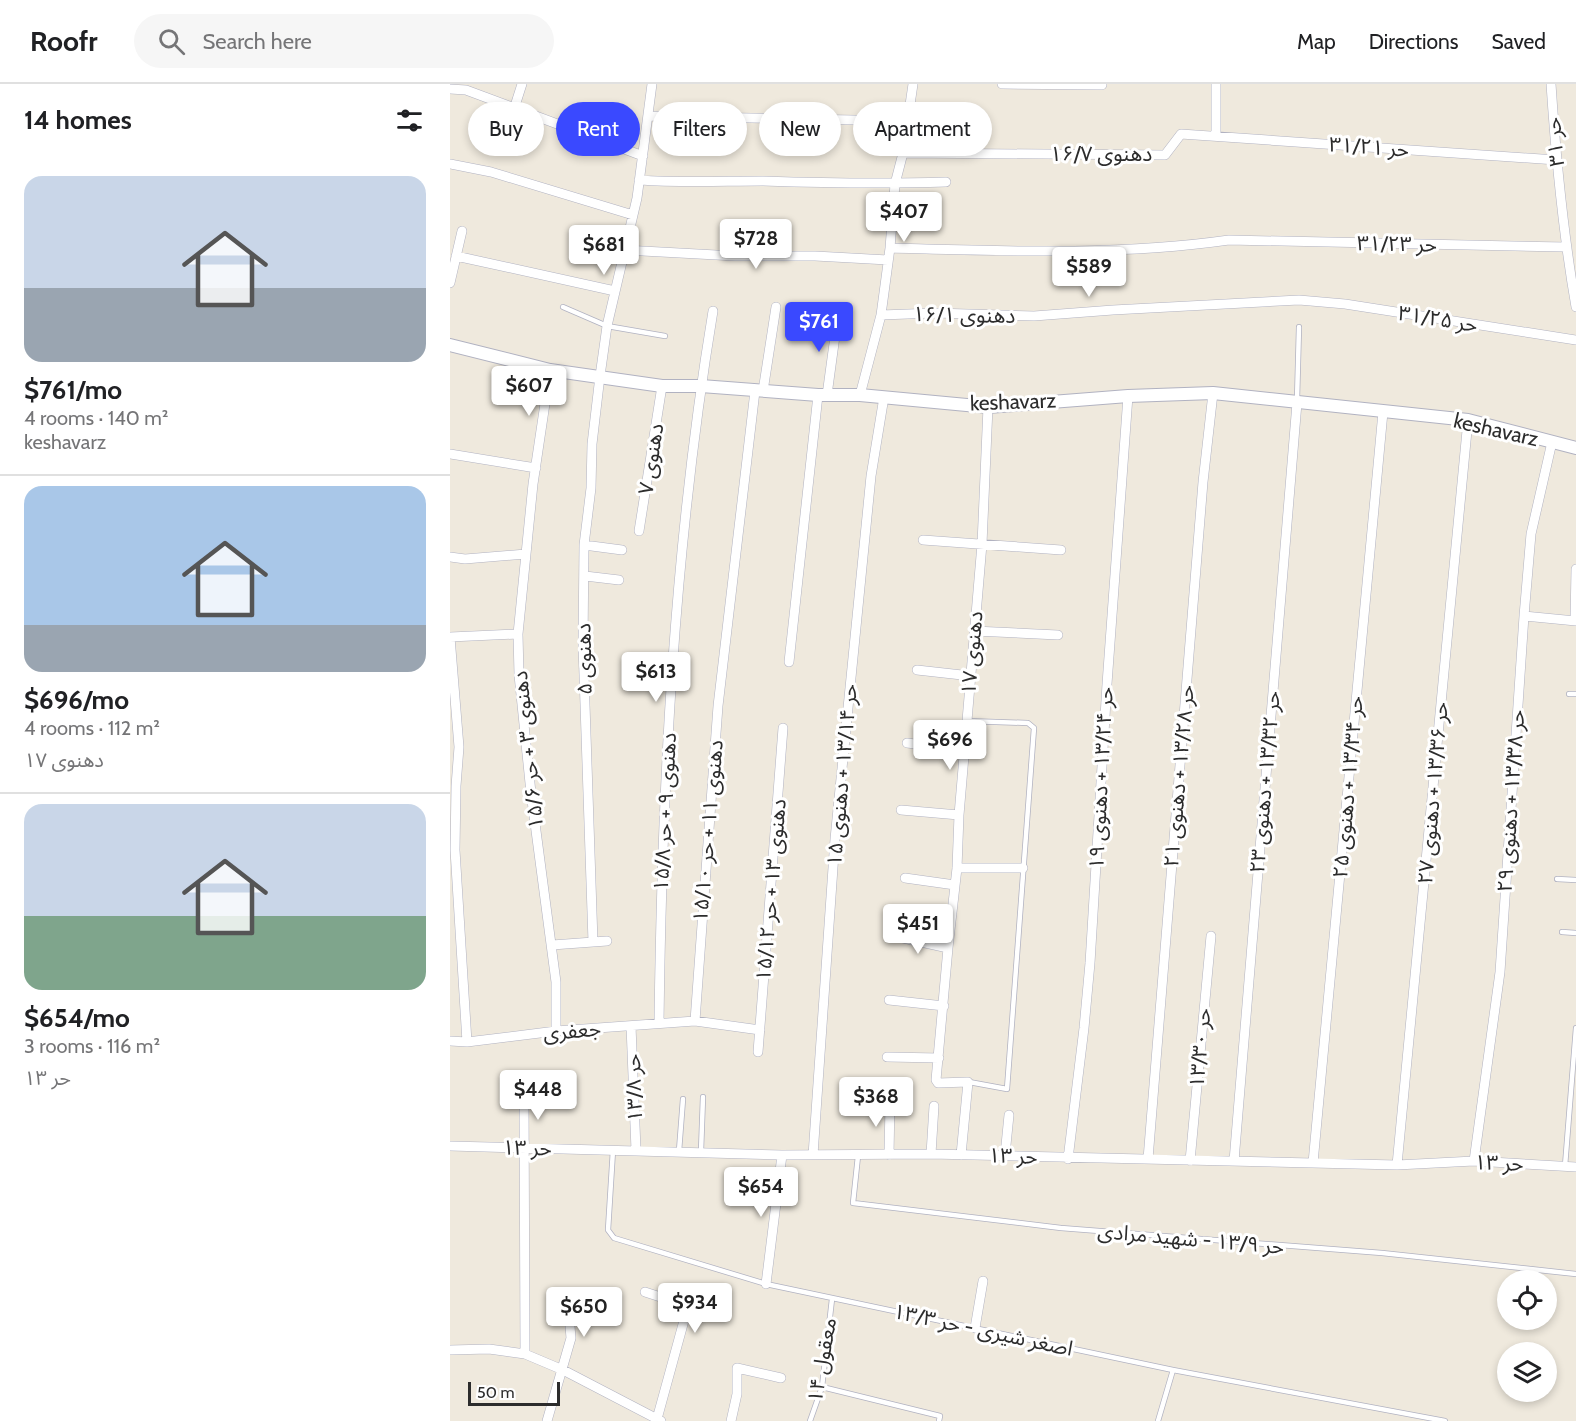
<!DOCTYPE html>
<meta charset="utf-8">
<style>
body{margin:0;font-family:Cabin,"Noto Sans Arabic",sans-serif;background:#f6f6f6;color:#202124;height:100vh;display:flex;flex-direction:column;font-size:22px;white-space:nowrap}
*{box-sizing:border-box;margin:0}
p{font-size:20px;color:#757577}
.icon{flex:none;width:33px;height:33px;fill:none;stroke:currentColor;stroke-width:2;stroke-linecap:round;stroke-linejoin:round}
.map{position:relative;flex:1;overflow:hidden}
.drawer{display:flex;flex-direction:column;background:#fff;width:450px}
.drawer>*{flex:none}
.guide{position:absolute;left:18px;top:18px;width:570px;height:54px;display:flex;gap:12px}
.tools{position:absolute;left:1047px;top:1186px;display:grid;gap:12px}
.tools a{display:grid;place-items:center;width:60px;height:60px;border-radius:50%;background:#fff;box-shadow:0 3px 9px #0003;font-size:30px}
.scale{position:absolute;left:18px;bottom:15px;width:92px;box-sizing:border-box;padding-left:6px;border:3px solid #2c2c2c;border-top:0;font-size:16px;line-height:21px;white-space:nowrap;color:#2c2c2c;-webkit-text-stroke:4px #fff;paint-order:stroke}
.price{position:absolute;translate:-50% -51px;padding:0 14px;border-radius:6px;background:#fff;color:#222;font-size:20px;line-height:39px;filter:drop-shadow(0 2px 3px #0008)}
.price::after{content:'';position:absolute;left:50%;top:36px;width:18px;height:14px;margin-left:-9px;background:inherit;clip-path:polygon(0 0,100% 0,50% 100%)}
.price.active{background:#3a49ff;color:#fff}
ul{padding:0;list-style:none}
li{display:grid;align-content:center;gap:12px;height:318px;padding:0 24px}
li+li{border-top:2px solid #e0e0e0}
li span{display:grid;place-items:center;height:186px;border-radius:18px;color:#555}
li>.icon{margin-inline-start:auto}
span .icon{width:108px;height:108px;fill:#fffc;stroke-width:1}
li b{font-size:26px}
h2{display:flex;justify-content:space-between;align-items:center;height:72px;padding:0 24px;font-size:26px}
.pill{padding:0 21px;border-radius:27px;background:#fff;box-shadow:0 3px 9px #0003;font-size:21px;line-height:54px}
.pill.active{background:#3a49ff;color:#fff}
header{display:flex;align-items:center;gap:36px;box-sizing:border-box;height:84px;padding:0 30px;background:#fff;border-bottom:2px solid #e0e0e0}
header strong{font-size:28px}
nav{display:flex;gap:33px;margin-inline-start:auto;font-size:21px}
.search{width:420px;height:54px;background:#f6f6f6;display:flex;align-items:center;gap:15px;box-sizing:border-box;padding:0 21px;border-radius:33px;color:#757577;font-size:22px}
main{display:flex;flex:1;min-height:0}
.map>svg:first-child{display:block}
</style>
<header>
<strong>Roofr</strong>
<div class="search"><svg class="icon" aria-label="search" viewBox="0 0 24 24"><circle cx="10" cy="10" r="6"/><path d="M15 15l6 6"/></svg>Search here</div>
<nav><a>Map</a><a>Directions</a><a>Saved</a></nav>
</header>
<main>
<section class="drawer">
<h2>14 homes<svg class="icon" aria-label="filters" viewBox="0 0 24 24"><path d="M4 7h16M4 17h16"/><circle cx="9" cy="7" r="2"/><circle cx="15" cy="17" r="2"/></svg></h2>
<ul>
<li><span style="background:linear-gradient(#c9d6e8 60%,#9aa5b1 0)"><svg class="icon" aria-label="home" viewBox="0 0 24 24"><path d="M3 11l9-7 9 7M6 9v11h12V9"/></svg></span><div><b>$761/mo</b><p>4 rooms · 140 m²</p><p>keshavarz</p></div></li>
<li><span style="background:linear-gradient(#a9c7e8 75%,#9aa5b1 0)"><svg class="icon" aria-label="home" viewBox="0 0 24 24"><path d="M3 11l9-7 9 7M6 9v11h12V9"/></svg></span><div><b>$696/mo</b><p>4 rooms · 112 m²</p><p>دهنوی ۱۷</p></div></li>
<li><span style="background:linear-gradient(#c9d6e8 60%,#7fa58c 0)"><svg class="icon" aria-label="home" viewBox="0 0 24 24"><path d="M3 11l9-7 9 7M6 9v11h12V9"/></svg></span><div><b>$654/mo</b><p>3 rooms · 116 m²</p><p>حر ۱۳</p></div></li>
</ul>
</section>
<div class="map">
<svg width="1126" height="1337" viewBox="0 0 1126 1337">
<rect width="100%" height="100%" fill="#efe9dd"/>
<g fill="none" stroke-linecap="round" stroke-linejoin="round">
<defs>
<path id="service" d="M113,223L157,242L215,252
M847,316L849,243
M1119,610H1126
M517,637L578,639L584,644L557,1005L519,998
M1107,795L1126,796
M1112,848L1126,849
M163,1066L158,1146L164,1154L316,1200L723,1286L995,1337
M229,1067L233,1015
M251,1067L253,1013
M408,1072L403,1119L611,1144L932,1169L1126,1190
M1115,1082L1126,944
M372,1303L490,1332L489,1337
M360,1337L372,1303L382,1215
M708,1337L723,1286"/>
<path id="minor" d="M552,0L652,1
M1101,0C1106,75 1113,149 1126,223
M0,5L16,6L193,72
M64,25L72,0
M198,32L457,37
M766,52V0
M142,53L148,32
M453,69L715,71L731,50L1106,76
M0,80L41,88L183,131
M189,96C231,99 272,97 313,97C374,99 434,100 496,98
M440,164C553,167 667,172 779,156L1116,163
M174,166L285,172H365L438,176
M6,172L165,207
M0,199L12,147
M431,231L485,229L584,232L663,226L849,216L895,220L1126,256
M100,286L83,400L68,550L69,591L81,709L106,898V947
M313,307L326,223
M377,311L388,230
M410,311L431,231L440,164L445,100L453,69L463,0
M0,370L86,384
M189,447L212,302
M473,456L611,466
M134,461L172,466
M0,473L15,475L76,470
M135,492L169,496
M1074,532L1126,537
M1125,537L1126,485
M524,547L608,551
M0,553L9,663L6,702L5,766L17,958
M0,553L68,550
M339,578L368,311
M467,586L521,592
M457,659L515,666
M451,726L509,731
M507,784H573
M455,794L505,801
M444,852L498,864
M143,858L133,561L134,461L141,404L142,360L150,292L157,242L187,114L202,0
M102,861L157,857
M439,916L494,922
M245,937L268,622L305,307
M209,939C212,701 224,462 263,227
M181,942L186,1066
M0,957L17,958L106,947L245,937L310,946
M308,968L333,644
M437,973L489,974
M74,1010L75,1270
M0,1062L332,1071L481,1070L947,1081L1024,1077L1126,1083
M481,1070L484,1022
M363,1071L385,755L421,392L434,313
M439,1071L440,1018
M511,1071L518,998L488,999L486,996L498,864L507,784L509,731L532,460L538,323
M555,1071L559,1031
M618,1075L634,944L640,879L657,600L678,312
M698,1075L753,398L763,309
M740,1077L761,852
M784,1077L847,319
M1024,1077L1050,888L1074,532L1081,450L1102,358
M863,1079L933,328
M947,1081L1018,336
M316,1200L332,1071
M195,1208L238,1222L207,1335
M525,1244L533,1197
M0,1266L39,1265L75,1270L113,1286L211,1337
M97,1337L121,1254L119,1231L159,1229
M281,1337L287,1310V1284L331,1294"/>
<path id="tertiary" d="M0,261L100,286L212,302H251L368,311H410L538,323L678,312L763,309L1018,336L1126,364"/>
</defs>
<!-- service casing -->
<use href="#service" stroke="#b1b2c1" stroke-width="6"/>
<!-- minor casing -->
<use href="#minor" stroke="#b1b2c1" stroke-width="10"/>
<!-- tertiary casing -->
<use href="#tertiary" stroke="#b1b2c1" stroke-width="14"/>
<!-- service -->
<use href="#service" stroke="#fff" stroke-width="4.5"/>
<!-- minor -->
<use href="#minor" stroke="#fff" stroke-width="9"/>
<!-- tertiary -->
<use href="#tertiary" stroke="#fff" stroke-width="12"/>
</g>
<g text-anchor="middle" stroke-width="6" stroke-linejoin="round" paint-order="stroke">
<!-- street labels -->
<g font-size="21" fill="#2c2c2c" stroke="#fff">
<text transform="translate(1105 58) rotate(-95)" y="7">حر ۳۱</text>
<text transform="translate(919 63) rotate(4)" y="7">حر ۳۱/۲۱</text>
<text x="651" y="77">دهنوی ۱۶/۷</text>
<text transform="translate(947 160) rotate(1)" y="7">حر ۳۱/۲۳</text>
<text transform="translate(514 231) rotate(1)" y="7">دهنوی ۱۶/۱</text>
<text transform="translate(988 235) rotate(9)" y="7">حر ۳۱/۲۵</text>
<text transform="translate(563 318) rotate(-2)" y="7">keshavarz</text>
<text transform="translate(1046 346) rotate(13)" y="7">keshavarz</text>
<text transform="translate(201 375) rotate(-81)" y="7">دهنوی ۷</text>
<text transform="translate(522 569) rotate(-85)" y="7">دهنوی ۱۷</text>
<text transform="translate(134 575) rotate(-91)" y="7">دهنوی ۵</text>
<text transform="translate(78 666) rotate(-96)" y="7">دهنوی ۳ + حر ۱۵/۶</text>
<text transform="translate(392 691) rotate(-85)" y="7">حر ۱۳/۱۴ + دهنوی ۱۵</text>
<text transform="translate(729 692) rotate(-85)" y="7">حر ۱۳/۲۸ + دهنوی ۲۱</text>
<text transform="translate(651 694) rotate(-87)" y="7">حر ۱۳/۲۴ + دهنوی ۱۹</text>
<text transform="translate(815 698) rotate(-85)" y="7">حر ۱۳/۳۲ + دهنوی ۲۳</text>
<text transform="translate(898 703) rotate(-85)" y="7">حر ۱۳/۳۴ + دهنوی ۲۵</text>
<text transform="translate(983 709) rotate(-85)" y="7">حر ۱۳/۳۶ + دهنوی ۲۷</text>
<text transform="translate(1061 717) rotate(-86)" y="7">حر ۱۳/۳۸ + دهنوی ۲۹</text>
<text transform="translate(215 728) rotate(-87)" y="7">دهنوی ۹ + حر ۱۵/۸</text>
<text transform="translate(258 747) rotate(-85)" y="7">دهنوی ۱۱ + حر ۱۵/۱۰</text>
<text transform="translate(321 806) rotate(-85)" y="7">دهنوی ۱۳ + حر ۱۵/۱۲</text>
<text transform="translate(122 947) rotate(-5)" y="7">جعفری</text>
<text transform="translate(750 964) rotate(-85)" y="7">حر ۱۳/۳۰</text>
<text transform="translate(184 1004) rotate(-92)" y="7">حر ۱۳/۸</text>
<text transform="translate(77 1064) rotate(1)" y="7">حر ۱۳</text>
<text transform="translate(563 1072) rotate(2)" y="7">حر ۱۳</text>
<text transform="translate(1049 1079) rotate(2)" y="7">حر ۱۳</text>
<text transform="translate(741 1155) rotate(5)" y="7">حر ۱۳/۹ - شهید مرادی</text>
<text transform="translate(533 1246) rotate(12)" y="7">اصغر شیری - حر ۱۳/۳</text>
<text transform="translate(372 1276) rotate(-80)" y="7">معقول ۱۴</text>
</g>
</g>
</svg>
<div class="tools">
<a><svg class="icon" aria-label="locate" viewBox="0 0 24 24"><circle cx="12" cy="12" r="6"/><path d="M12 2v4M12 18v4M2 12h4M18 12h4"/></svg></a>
<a><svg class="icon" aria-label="layers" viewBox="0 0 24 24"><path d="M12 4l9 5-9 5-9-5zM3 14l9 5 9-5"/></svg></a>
</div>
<div class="scale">50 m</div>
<b class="price" style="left:454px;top:159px">$407</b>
<b class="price" style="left:306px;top:186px">$728</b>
<b class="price" style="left:154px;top:192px">$681</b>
<b class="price" style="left:639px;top:214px">$589</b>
<b class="price active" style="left:369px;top:269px">$761</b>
<b class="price" style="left:79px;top:333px">$607</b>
<b class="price" style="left:206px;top:619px">$613</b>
<b class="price" style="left:500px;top:687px">$696</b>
<b class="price" style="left:468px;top:871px">$451</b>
<b class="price" style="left:88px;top:1037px">$448</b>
<b class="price" style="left:426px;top:1044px">$368</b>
<b class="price" style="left:311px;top:1134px">$654</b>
<b class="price" style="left:245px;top:1250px">$934</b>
<b class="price" style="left:134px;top:1254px">$650</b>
<div class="guide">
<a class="pill">Buy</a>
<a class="pill active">Rent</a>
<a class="pill">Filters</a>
<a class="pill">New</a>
<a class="pill">Apartment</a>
</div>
</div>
</main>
